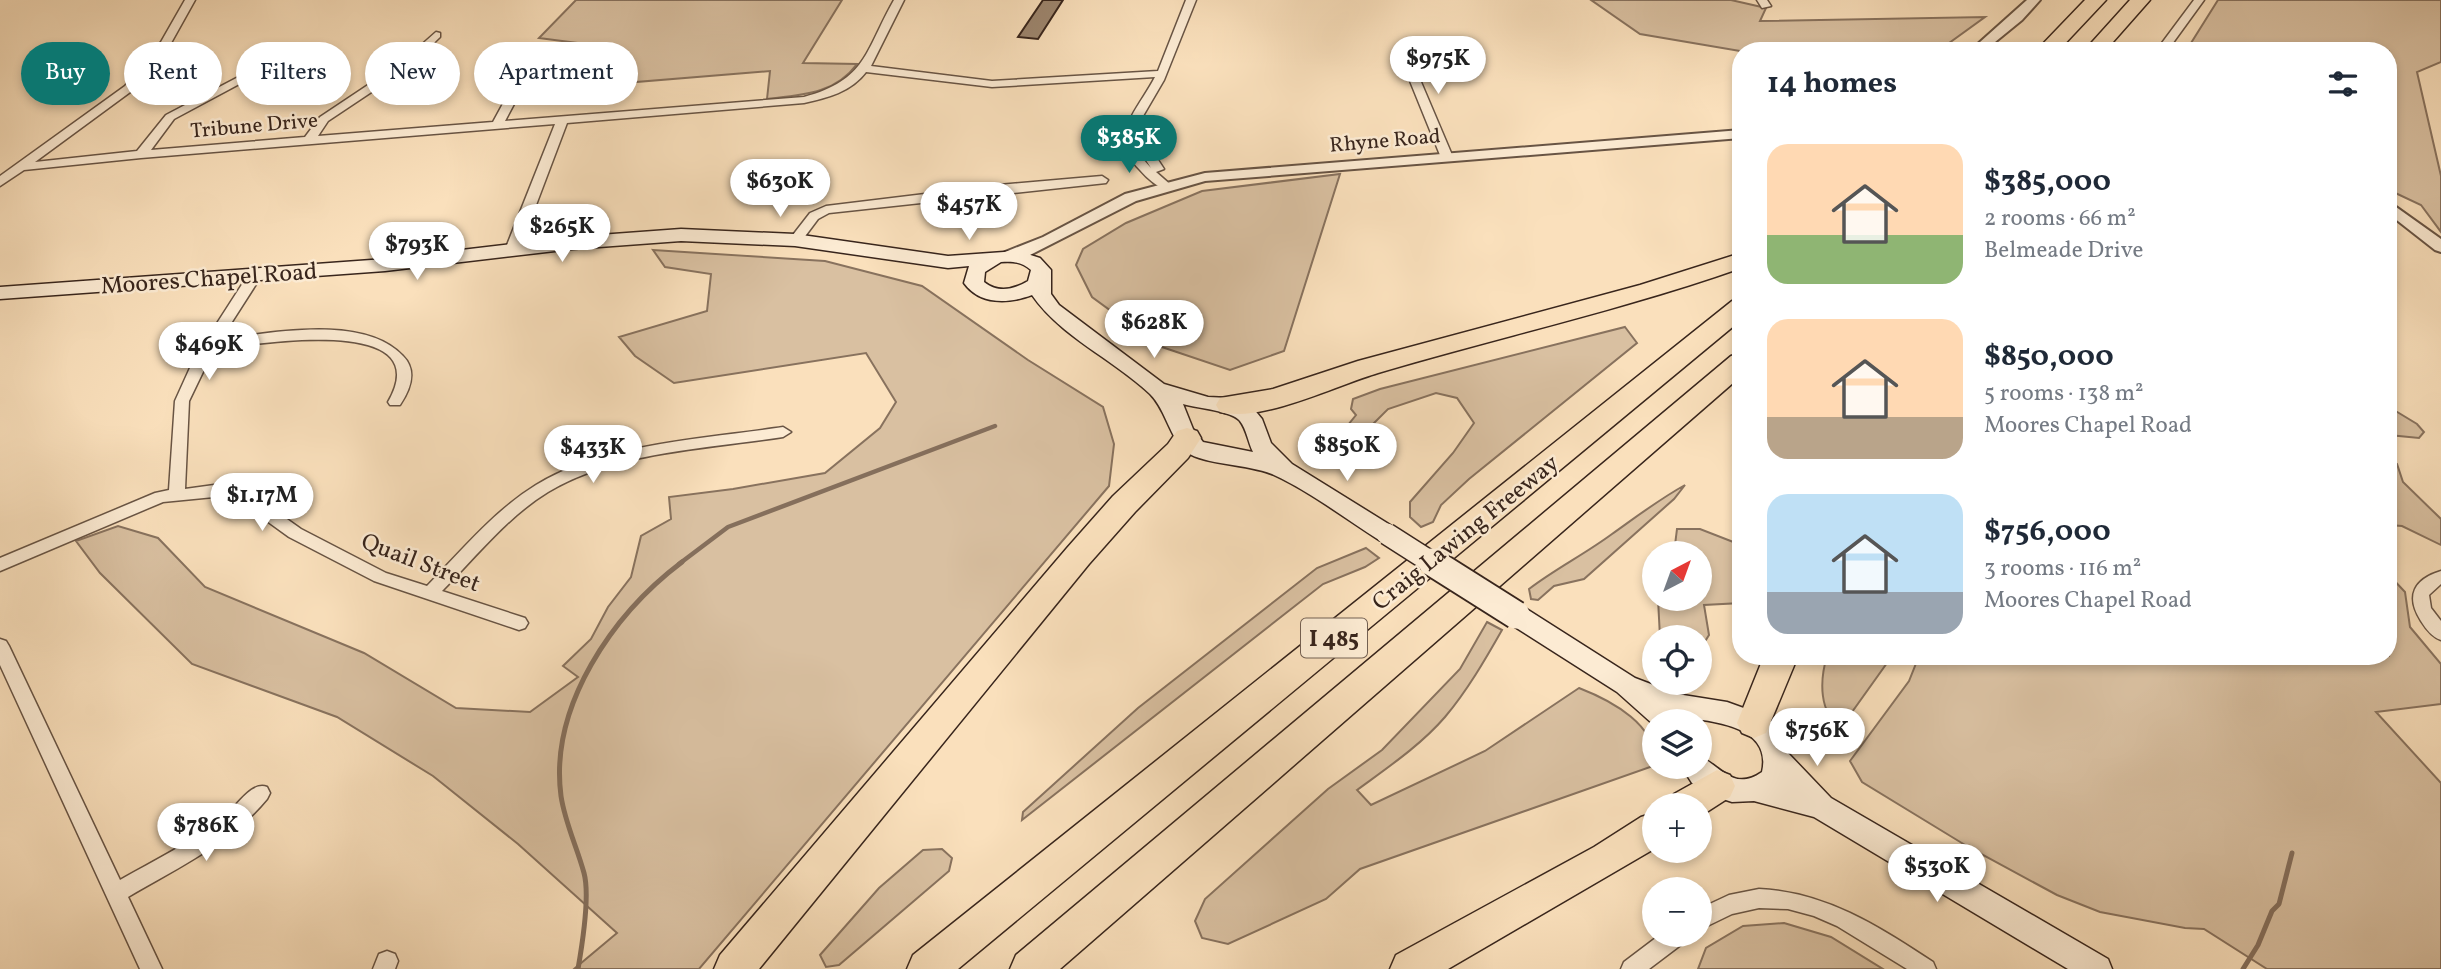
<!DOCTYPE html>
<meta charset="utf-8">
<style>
body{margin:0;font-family:Vollkorn,serif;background:#f6f6f7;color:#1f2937;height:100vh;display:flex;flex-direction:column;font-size:26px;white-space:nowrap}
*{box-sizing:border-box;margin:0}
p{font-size:23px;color:#747a83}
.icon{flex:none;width:38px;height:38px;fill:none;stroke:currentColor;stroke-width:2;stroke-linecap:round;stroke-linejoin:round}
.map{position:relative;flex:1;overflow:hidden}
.sheet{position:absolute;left:1732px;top:42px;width:665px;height:623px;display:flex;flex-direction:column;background:#fff;border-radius:28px;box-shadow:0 4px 10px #0003}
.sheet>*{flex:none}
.hud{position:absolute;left:21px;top:42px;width:665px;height:63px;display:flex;gap:14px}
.needle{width:46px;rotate:41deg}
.tools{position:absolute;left:1642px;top:541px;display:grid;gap:14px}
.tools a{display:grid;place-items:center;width:70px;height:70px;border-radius:50%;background:#fff;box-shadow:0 4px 10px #0003;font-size:35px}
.price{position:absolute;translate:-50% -60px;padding:0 16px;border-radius:24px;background:#fff;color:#222;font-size:23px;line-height:46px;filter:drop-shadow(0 2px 4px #0008)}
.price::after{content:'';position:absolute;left:50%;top:42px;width:21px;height:16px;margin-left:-10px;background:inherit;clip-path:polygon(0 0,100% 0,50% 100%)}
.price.on{background:#0f766e;color:#fff}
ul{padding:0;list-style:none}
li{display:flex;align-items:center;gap:21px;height:175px;padding:0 35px}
li span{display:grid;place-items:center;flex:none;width:196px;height:140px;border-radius:21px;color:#555}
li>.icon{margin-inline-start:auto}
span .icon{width:84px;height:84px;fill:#fffc;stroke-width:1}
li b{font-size:30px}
h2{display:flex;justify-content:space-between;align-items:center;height:84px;padding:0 35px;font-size:30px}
.tag{padding:0 24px;border-radius:32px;background:#fff;box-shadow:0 4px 10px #0003;font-size:24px;line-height:63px}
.tag.on{background:#0f766e;color:#fff}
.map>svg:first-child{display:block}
</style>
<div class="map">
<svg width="2441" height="969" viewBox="0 0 2441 969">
<rect width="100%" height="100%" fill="#fae0bc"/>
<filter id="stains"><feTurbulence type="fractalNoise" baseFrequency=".00286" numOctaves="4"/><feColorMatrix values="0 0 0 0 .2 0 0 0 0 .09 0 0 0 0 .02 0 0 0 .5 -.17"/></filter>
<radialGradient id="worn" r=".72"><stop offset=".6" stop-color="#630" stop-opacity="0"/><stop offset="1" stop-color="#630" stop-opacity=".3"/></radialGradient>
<!-- green -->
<path fill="#d9c0a1" stroke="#88725e" stroke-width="2" d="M576,0H842L803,63L857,64C835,94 802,95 767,99L770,71L599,85L607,68L575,52L585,44L539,38Z
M1591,0H1731L1766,8L1760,21L1985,17L1938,51H1740L1640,34Z
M2218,0H2441V62L2417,72L2441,176V232L2421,205L2389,190V51H2186Z
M1340,174L1284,351L1230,370L1159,346L1092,297L1076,265L1083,249L1126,223L1202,191Z
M653,250L825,261L922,286L1028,360L1103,407L1114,444L1109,486L699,969H574L617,933L518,844L433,776L337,717L192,664L100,573L76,541L118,526L158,538L205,587L364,653L456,708L530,712L578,677L563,666L591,639L608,607L631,577L641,536L671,519L669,497L733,489L825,473L880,428L896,402L866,353L674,383L635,356L619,337L707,311L711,274L665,267Z
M1625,327L1637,343L1469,479L1441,505L1433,522L1421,527L1410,517V502L1453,453L1474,423L1457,398L1436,393L1388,409L1371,426L1358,429L1348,425L1356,415L1351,409L1353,399L1380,389Z
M2389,407L2417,424L2424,432L2419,438L2389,435Z
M2389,460L2397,464L2403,482L2441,519V545L2402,526L2389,525Z
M1685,485L1674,499L1584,579L1554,586L1538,600L1531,599L1529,589C1555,569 1585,554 1612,534C1636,517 1658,500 1685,485Z
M1677,529H1700L1741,545V603L1704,605L1709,635L1699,651V637H1660L1658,599L1699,598V553H1674Z
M1366,548L1379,558L1365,567L1323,584L1022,820L1023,812L1138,708L1317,568Z
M2389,575L2405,592L2410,627L2441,664V704L2376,712L2441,783V969H2267L2204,929L2185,928L2100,912L2057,895L1970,848L1862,782L1850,761L1909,681L1919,656H2389Z
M1487,622L1502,630C1485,660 1467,691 1445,717C1421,745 1387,768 1357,790L1371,805L1485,751L1579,688C1610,700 1661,726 1653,766L1360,869L1326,899L1228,944L1202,938L1195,921L1205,899L1328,789L1382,750L1460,669Z
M1827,656H1892L1842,726C1818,715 1820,679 1827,656Z
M942,849L952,858L949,871L839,965L826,967L820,955L879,888L923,850Z
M1784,923L1831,937L1883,969H1698L1706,948L1743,926Z"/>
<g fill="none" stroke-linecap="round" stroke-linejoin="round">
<!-- stream-far1 -->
<path stroke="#856f5c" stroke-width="4.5" d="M679,564L728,527L995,426"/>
<!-- stream -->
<path stroke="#856f5c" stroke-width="5" d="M578,969C582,946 590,895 584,873C577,847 565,823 561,796C549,706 613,614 682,562
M2243,969L2258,945L2272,911L2279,904L2292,853"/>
</g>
<!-- building -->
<path fill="#9d866f" stroke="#38251c" stroke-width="2" d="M1043,0H1063L1038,39L1018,37Z"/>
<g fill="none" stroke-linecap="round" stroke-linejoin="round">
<defs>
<path id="minor" d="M185,0H195L171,43L133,90L35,162L137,151L166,115L282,54L286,55V59L174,119L151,150L305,137L320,117L401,63L436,32L440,33V37L409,67L328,121L318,136L493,122L505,100L528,80L534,83L514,104L505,121L804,97C867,80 865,51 894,0H904L871,66L992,81L1158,71L1186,0H1196L1164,80L1143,116L1149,119V146L1164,169L1156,172L1172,186L1166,190C1156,186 1147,178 1140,170C1106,136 1139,109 1155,77L992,87L866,72C851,92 827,98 804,103L567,123L519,250L512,254L505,250L555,124L141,158L24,170L0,186V176L125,86L161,42ZM1137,146L1151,168L1142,158Z
M1757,0H1767L1771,6L1762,8Z
M2194,0H2204L2167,51H2156Z
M1398,47L1407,49L1452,155L1450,158H1442L1440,155L1397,49Z
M1102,176L1108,180L1106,183L829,213L818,219L800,243H790L789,240L810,213L826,206L999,185Z
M255,271L262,275L221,339C272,333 364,314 403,356C418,371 410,390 400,405H390L388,402C440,312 252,345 214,349L189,401L185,489L214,485L253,495L301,529L386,573L427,586C461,551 494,511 536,485C604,443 705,439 783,427L791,432L783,437C706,449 617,451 548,492C507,517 476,557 442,591L525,618L528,623L525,628L519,630L374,581L289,537L242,503L214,497L163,502L0,571V558L155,493L169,490L175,401L194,359L250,272Z
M2441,571V584L2429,595L2431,608L2441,621V640C2432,637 2426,629 2421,621C2405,596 2414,579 2441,571Z
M0,639L6,641L9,646L120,880C155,860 193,842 224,816C237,807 251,781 267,787L270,793L267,799C230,844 177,868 128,897L162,969H140L0,665Z
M1759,889C1826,892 1878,926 1933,962L1936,969H1907L1837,926L1814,916L1788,909L1759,908L1732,914L1699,930V909L1729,895Z
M1661,934H1689L1686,941L1649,969H1621L1624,962Z
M387,951L395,954L398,961L395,969H373L379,954Z"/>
<path id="tertiary" d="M2027,0H2040L2022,20L1984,51H1970Z
M1741,130V138L1205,181L1136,201L1030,255L1011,260L1003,255L1005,252L1043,237L1125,194L1205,173Z
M2389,202L2441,239V252L2435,250L2389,214Z"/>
<path id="secondary" d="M681,229L795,234L948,256L1018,251L1040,258L1051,270V294L1059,305L1164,384L1208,397L1230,398L1252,407L1262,419L1271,443L1292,464L1395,528L1399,534L1395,540L1387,543L1379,540C1346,519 1309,491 1274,475C1251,464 1203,465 1187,452C1169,438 1167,411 1150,394C1113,359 1061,337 1032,295C1008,304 980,305 964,283L969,266L948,268L795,246L681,241L572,249L385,271L0,299V287L385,259L572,237ZM1001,262C1013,261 1022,262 1031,270L1028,281C1013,290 998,293 984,282L985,272ZM1183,404C1196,408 1233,411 1240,421C1247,430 1248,442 1253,452L1203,442L1193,429Z
M1516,605L1525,608L1635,678L1677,694L1727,702L1763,715L1776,726L1788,753L1831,798L2108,959L2112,969H2068L1814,817L1754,801L1732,802L1711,795L1692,783L1681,766H1699V756C1721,766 1733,792 1762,772C1773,725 1711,721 1679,717L1681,721H1654V725L1617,692L1507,622L1504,615L1507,608Z"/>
<path id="motorway" d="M2085,0H2106L2058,51H2036Z
M2130,0H2150L2105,51H2084Z
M1741,253V268C1622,310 1499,337 1378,373C1337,385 1261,423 1220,412L1216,405L1220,398L1273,389L1358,361L1640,285Z
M1741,299V320L958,969H907L913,955L1732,301Z
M1741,353V376L1060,969H1010L1016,955L1731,356Z
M1187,428L1197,431L1201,438L1188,458L1135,512L1089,564L759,969H714L720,955L1067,548L1113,496L1168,444L1177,431Z
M1764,656H1798L1766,733L1754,738L1742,733L1737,723Z
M1717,770L1730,775L1735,786L1730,797L1699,817V805H1669L1674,794Z
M1654,813V849L1448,969H1390L1396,955L1594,847L1641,817Z"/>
</defs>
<!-- minor casing -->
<use href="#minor" stroke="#685444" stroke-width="3"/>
<!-- tertiary casing -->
<use href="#tertiary" stroke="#685444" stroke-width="4"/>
<!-- secondary casing -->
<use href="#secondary" stroke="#38251c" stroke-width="3"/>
<!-- motorway casing -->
<use href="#motorway" stroke="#38251c" stroke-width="3"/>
<!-- minor -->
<use href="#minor" fill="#fcebd3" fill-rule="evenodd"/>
<!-- tertiary -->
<use href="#tertiary" fill="#fcebd3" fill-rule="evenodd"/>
<!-- secondary -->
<use href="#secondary" fill="#fcebd3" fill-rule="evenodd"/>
<!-- motorway -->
<use href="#motorway" fill="#fae0bc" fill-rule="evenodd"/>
<defs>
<path id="secondary-bridge-far1" d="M1387,534L1434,564"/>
<path id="secondary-bridge" d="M1432,562L1516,615"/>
</defs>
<!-- secondary-bridge-far1 casing -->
<use href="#secondary-bridge-far1" stroke="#38251c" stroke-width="24" stroke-linecap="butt"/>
<!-- secondary-bridge casing -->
<use href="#secondary-bridge" stroke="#38251c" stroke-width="31" stroke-linecap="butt"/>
<!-- secondary-bridge-far1 -->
<use href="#secondary-bridge-far1" stroke="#fcebd3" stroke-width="21"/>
<!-- secondary-bridge -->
<use href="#secondary-bridge" stroke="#fcebd3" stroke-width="27"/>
</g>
<g text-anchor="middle" stroke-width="5" stroke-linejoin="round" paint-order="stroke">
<!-- far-street labels -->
<g font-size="21" fill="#38251c" stroke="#fcebd3">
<text transform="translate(254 125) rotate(-5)" y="7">Tribune Drive</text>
<text transform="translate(1385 140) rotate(-5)" y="7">Rhyne Road</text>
</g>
<!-- shield labels -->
<rect fill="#fcebd3" stroke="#736053" stroke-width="2" x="1301" y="618.5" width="66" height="39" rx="5"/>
<g font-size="23" font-weight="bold" fill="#38251c">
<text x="1334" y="646">I 485</text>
</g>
<!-- street labels -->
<g font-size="24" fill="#38251c" stroke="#fcebd3">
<text transform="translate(209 278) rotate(-4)" y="8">Moores Chapel Road</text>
<text transform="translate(1465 532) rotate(-39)" y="8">Craig Lawing Freeway</text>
<text transform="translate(421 562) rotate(21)" y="8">Quail Street</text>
</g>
</g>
<rect width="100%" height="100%" filter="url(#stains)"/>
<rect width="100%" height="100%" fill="url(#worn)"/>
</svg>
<div class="tools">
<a><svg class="needle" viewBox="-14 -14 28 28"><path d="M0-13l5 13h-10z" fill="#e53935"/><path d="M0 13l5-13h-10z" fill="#747a83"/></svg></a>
<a><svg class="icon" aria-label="locate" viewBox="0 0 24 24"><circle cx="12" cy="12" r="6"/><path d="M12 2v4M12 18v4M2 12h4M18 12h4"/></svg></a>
<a><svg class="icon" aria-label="layers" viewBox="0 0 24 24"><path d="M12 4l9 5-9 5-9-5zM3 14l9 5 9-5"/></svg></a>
<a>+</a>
<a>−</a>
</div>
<b class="price" style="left:1438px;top:96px">$975K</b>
<b class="price on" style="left:1129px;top:175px">$385K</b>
<b class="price" style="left:780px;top:219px">$630K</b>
<b class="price" style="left:969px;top:242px">$457K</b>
<b class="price" style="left:562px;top:264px">$265K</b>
<b class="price" style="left:417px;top:282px">$793K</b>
<b class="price" style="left:1154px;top:360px">$628K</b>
<b class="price" style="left:209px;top:382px">$469K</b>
<b class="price" style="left:1347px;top:483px">$850K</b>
<b class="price" style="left:593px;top:485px">$433K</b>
<b class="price" style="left:262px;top:533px">$1.17M</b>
<b class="price" style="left:1817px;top:768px">$756K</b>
<b class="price" style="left:206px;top:863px">$786K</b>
<b class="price" style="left:1937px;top:904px">$530K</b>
<div class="hud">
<a class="tag on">Buy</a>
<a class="tag">Rent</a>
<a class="tag">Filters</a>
<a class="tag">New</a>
<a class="tag">Apartment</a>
</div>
<section class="sheet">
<h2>14 homes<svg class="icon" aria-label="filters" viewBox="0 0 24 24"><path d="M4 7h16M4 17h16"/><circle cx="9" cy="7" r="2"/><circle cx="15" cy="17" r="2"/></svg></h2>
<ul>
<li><span style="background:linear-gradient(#ffd9b3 65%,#8fb573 0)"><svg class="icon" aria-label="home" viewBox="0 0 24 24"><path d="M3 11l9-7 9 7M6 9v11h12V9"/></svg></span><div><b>$385,000</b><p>2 rooms · 66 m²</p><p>Belmeade Drive</p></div></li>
<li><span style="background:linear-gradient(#ffd9b3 70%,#b9a48a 0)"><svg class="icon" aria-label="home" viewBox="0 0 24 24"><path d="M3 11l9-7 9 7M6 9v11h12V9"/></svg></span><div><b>$850,000</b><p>5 rooms · 138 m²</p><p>Moores Chapel Road</p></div></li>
<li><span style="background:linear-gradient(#bfe0f5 70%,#9aa5b1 0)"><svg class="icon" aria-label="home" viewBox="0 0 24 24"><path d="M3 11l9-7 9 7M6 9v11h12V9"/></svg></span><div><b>$756,000</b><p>3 rooms · 116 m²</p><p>Moores Chapel Road</p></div></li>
</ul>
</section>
</div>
